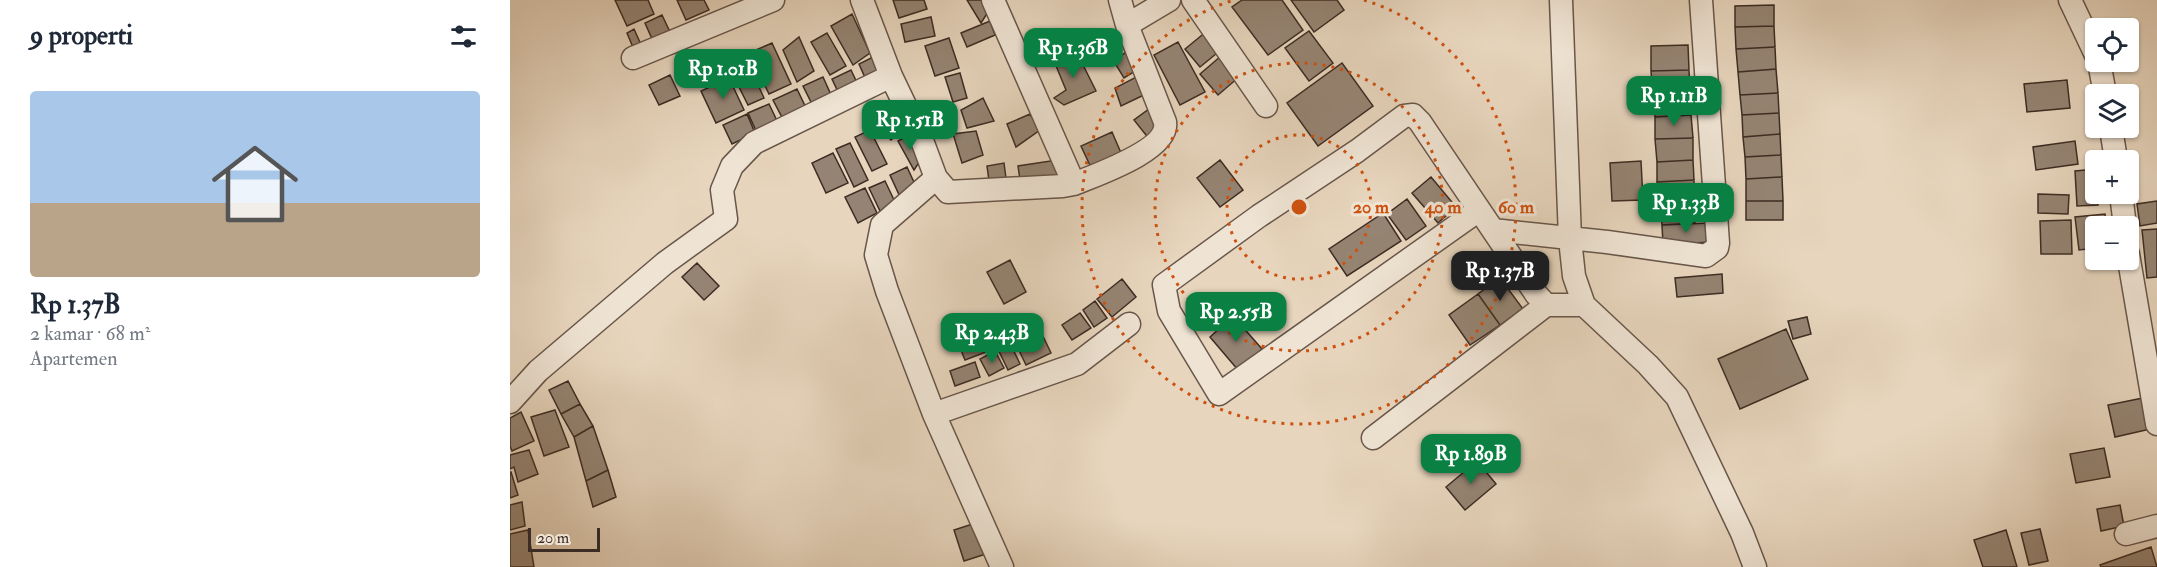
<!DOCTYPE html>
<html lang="id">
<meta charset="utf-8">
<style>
body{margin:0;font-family:"IM FELL Double Pica",serif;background:#f2f2f3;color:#1f2937;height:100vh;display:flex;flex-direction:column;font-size:22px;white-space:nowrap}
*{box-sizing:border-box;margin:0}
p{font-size:20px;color:#747a83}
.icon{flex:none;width:33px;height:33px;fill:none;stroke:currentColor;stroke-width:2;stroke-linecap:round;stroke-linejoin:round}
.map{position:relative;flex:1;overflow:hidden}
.side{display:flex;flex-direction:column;background:#fff;width:510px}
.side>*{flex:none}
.buttons{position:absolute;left:1575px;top:18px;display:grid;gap:12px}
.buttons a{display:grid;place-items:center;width:54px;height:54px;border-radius:6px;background:#fff;box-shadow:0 2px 4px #0004;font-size:30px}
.scale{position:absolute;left:18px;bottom:15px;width:72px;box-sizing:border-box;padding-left:6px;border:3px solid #3d2c23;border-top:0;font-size:16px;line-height:21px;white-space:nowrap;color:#3d2c23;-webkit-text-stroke:4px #efe4d4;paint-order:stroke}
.price{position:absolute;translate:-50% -51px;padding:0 14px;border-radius:12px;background:#0b8043;color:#fff;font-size:20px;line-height:39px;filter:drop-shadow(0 2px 3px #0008)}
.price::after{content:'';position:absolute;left:50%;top:36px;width:18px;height:14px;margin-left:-9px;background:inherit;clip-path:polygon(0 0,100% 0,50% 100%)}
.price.selected{background:#222;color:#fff}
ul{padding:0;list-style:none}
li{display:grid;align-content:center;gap:12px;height:318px;padding:0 30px}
li span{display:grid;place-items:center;height:186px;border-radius:6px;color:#555}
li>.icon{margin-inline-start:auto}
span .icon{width:108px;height:108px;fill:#fffc;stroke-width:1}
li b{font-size:26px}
h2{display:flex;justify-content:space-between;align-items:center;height:72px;padding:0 30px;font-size:26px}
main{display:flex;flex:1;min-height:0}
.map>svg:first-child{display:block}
</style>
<main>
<section class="side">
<h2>9 properti<svg class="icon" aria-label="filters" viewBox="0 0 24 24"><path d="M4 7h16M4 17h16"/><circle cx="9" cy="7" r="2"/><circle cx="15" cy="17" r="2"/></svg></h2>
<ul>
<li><span style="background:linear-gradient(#a9c7e8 60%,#b9a48a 0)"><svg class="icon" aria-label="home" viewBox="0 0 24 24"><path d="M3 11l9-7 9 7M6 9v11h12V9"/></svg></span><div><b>Rp 1.37B</b><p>2 kamar · 68 m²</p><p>Apartemen</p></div></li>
</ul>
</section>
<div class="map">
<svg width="1647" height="567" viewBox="0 0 1647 567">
<rect width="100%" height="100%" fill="#e7d5bd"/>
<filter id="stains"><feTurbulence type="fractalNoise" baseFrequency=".00333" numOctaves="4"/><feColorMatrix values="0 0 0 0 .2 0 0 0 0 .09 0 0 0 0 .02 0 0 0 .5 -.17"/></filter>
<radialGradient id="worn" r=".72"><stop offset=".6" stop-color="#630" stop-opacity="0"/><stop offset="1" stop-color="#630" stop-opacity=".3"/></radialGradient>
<!-- building -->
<path fill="#958473" stroke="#3d2c23" stroke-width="1.5" d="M105,0H138L144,14L117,26Z
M167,0H194L199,10L176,20Z
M383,0H414L417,9L389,18Z
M457,0H472L478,12L471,23Z
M732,0H772L793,30L758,55L722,7Z
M781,0H827L834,10L804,32Z
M1264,5V26L1225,27V6Z
M342,14L360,53L343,65L321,26Z
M152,15L161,34L143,41L135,23Z
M421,17L425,36L395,42L391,24Z
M480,21L485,35L457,47L451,33Z
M1264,26L1265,47L1226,49L1225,27Z
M124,29L133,49L125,52L117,33Z
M697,31L712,49L690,67L675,49Z
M799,31L823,63L799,81L775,48Z
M317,33L336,66L320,75L301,42Z
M289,37L304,71L287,82L273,50Z
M439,38L449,68L425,76L415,46Z
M668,42L695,92L670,105L644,55Z
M262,43L281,84L259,94L239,53Z
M1178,45L1179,70L1141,71V46Z
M1265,47L1266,69L1228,72L1226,49Z
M620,50L627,70L614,78L603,60Z
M566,51L586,91L554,105L544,98L556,90L544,61Z
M369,54L378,73L357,82L349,64Z
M711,56L729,77L708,95L690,74Z
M238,63L254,98L238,105L221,71Z
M832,63L863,106L808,146L777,103Z
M1266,69L1268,93L1230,95L1228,72Z
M341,70L349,87L330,96L322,79Z
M1179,70L1180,94L1143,96L1141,71Z
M450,73L457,98L443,102L435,77Z
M632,74L636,94L611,106L605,88Z
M160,75L170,96L149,105L139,85Z
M313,77L322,97L303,106L293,86Z
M219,78L234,110L206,123L191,91Z
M1557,80L1560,108L1517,112L1514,84Z
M287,89L297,110L274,121L263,100Z
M1268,93L1269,113L1232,115L1230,95Z
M1180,94L1181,115L1145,117L1143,96Z
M473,98L484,121L457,128L451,110Z
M259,104L269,125L248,135L238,113Z
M639,109L648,131L640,140L624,120Z
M1269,113L1270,134L1233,137L1232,115Z
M237,114L245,133L222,144L213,125Z
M520,114L530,130L506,147L497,124Z
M1181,115L1183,138L1145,139V117Z
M384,118L393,129L381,140L369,128Z
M360,130L377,164L362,171L345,137Z
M466,131L473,155L452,163L443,134Z
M602,132L614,160L584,174L571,146Z
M400,134L410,161L404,170L388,141Z
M1270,134L1271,155L1235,157L1233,137Z
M1183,138V160L1147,162L1145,139Z
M1565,141L1568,164L1526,170L1523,147Z
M340,143L358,180L344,187L326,149Z
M323,153L338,183L316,193L302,163Z
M1271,155L1272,177L1236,179L1235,157Z
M547,160L550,181L511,187L508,166Z
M710,160L733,190L710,207L687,178Z
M1183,160L1184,180L1147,182V162Z
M1131,161L1133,200L1102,201L1100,163Z
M494,163L497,186L480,188L477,166Z
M397,167L408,191L391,199L380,175Z
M1586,169L1588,205L1567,206L1565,171Z
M921,177L946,207L928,223L902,193Z
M1272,177L1273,201H1236V179Z
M1184,180V203L1150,204L1147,182Z
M375,181L386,204L370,211L359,188Z
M355,188L367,213L348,223L335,197Z
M1528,194L1559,195L1558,214L1528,213Z
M897,199L916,226L896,240L877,214Z
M1236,201H1273V220H1236Z
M1647,201V223L1630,226L1627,204Z
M1184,203L1185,223L1152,225L1150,204Z
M873,213L891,241L837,276L819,249Z
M1595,214L1596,226H1586V248L1569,250L1565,217Z
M1561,220L1562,254H1531L1530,221Z
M1200,223L1201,242L1153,245L1152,225Z
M1647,229V277L1637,278L1632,230Z
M500,260L516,292L494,304L477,272Z
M187,263L209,286L194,300L172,277Z
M1212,274L1213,293L1167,297L1165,278Z
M990,278L1013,309L990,325L968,294Z
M612,279L626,297L602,317L587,299Z
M968,294L990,325L960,345L939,315Z
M585,301L597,318L584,327L573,310Z
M570,313L581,328L562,340L552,325Z
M723,316L752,349L728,370L700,337Z
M1297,317L1301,334L1283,339L1278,321Z
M468,320L481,350L455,360L443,330Z
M1276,329L1298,379L1230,409L1208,359Z
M530,330L541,353L516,365L505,342Z
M500,343L510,364L498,370L488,349Z
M485,351L494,368L479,376L470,359Z
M465,362L470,377L445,386L440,371Z
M58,381L70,404L51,414L39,390Z
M1638,397L1645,428L1605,437L1598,405Z
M70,404L83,426L64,437L51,414Z
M45,410L59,447L34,456L21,417Z
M11,412L24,441L2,451L0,446V418Z
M83,426L98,470L76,481L64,437Z
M1594,448L1600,477L1566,483L1560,454Z
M19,450L28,474L8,482L4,467L0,469V455Z
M967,461L986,484L955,510L936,487Z
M98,470L106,497L83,507L76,481Z
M1,472L8,495L0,498V472Z
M12,502L15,526L0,530V505Z
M1610,505L1614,526L1591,531L1587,509Z
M469,522L479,553L454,561L444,530Z
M1530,529L1538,561L1519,565L1511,533Z
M18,530L24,567H0V534Z
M1496,530L1507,567H1473L1464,540Z
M1641,547L1647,567H1591L1590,565Z"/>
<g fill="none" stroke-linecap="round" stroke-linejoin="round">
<defs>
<path id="minor" d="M352,0L381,76L413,143L426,178L372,225L366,255L377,291L424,414L492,567
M483,0L564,184
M683,0L756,106
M1051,0L1060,239L1064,276L1074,305
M1560,0L1586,55
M617,25L659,0
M123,58L263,0
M1589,62L1595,94
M1601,128L1606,160
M426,178L438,192L553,186L564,184C585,175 660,150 655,122L617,25L610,0
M1611,194L1615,226
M969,210L709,394L659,311L654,285L749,216L847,151L894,116L903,115L910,122L1026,294L1036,305H1074L1138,365L1167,397L1232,533L1245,567
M983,230L1097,242L1196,256L1207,248L1208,243L1191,0
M1618,254L1647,424
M0,402L28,371L155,263L216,219L212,190L222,166L244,143L381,76
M424,414L567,364L619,324
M863,438L1036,305
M1616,534L1647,526"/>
</defs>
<!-- minor casing -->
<use href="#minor" stroke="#68564a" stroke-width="25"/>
<!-- minor -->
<use href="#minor" stroke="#efe4d4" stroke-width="22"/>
</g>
<!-- distance rings -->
<g fill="none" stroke="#ce520f" stroke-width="3" stroke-dasharray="3 6">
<circle cx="789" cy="207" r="72"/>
<circle cx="789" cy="207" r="144"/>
<path d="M854 0A217 217 0 1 1 724 0"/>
</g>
<circle cx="789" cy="207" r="9" fill="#ce520f" stroke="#efe4d4" stroke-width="3"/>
<g font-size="18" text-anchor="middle" font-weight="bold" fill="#ce520f" stroke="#efe4d4" stroke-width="6" stroke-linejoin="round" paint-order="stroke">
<text x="861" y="213">20 m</text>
<text x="933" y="213">40 m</text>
<text x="1006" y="213">60 m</text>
</g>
<rect width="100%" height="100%" filter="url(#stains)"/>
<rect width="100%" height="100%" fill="url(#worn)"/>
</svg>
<div class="buttons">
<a><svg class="icon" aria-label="locate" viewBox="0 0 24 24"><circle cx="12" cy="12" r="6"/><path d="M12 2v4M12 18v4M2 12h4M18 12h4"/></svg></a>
<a><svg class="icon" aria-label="layers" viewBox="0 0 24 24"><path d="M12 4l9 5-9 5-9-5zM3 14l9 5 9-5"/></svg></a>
<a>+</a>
<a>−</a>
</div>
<div class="scale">20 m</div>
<b class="price" style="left:563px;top:79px">Rp 1.36B</b>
<b class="price" style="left:213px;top:100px">Rp 1.01B</b>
<b class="price" style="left:1164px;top:127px">Rp 1.11B</b>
<b class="price" style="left:400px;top:151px">Rp 1.51B</b>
<b class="price" style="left:1176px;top:234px">Rp 1.33B</b>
<b class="price selected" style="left:990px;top:302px">Rp 1.37B</b>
<b class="price" style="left:726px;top:343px">Rp 2.55B</b>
<b class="price" style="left:482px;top:364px">Rp 2.43B</b>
<b class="price" style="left:961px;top:485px">Rp 1.89B</b>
</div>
</main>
